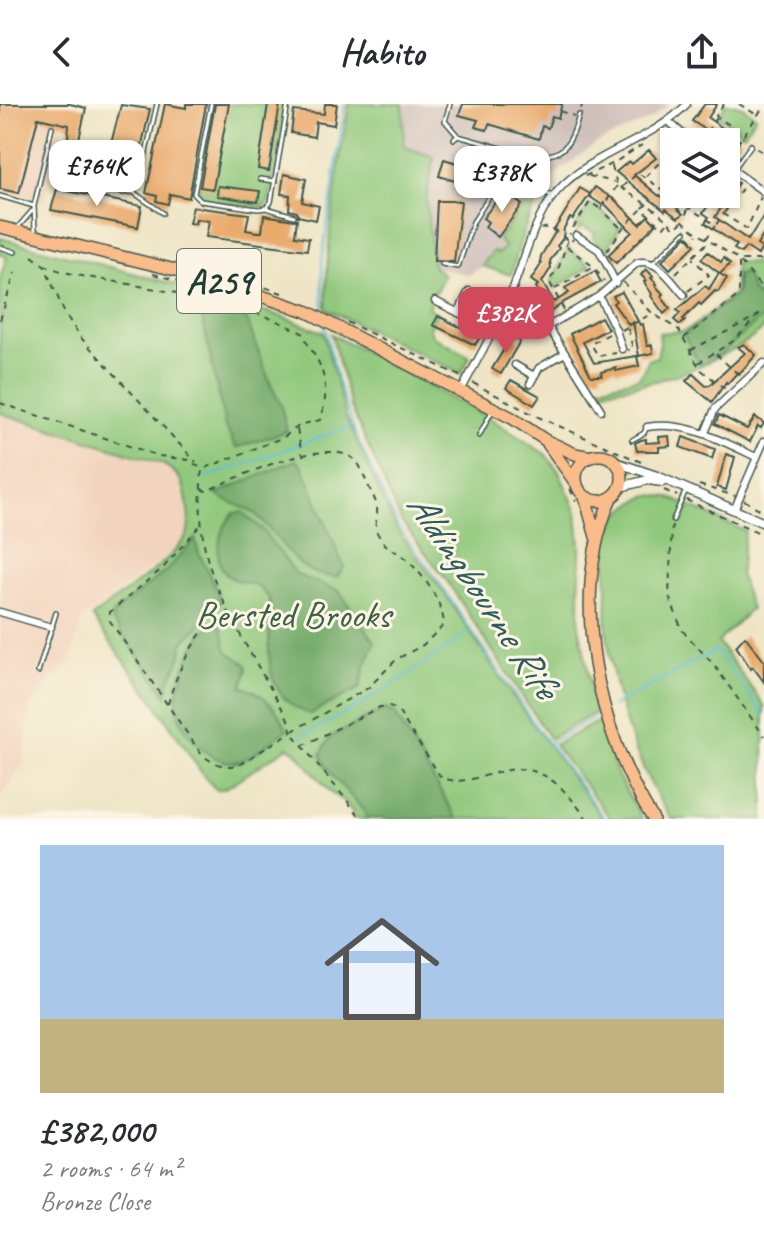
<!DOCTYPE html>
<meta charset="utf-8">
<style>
body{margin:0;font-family:Caveat,sans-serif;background:#f7f7f7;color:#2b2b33;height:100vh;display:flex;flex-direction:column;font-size:30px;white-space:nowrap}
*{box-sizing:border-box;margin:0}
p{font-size:26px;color:#7c7c81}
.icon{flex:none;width:44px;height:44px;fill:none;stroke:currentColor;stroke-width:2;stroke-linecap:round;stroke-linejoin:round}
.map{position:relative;height:715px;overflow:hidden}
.panel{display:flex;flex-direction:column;background:#fff;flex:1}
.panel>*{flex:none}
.buttons{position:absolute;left:660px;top:24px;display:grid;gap:16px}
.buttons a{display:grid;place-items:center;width:80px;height:80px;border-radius:0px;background:#fff;box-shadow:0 2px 6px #0004;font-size:40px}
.price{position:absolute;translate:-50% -68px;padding:0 18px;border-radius:16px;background:#fff;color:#222;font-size:26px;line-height:52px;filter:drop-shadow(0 2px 4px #0008)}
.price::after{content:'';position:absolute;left:50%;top:48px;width:24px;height:18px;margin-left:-12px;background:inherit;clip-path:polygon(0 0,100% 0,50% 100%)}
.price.selected{background:#d1495b;color:#fff}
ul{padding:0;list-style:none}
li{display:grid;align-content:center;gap:16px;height:424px;padding:0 40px}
li span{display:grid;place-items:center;height:248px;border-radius:0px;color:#555}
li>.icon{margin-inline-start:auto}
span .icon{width:144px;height:144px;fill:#fffc;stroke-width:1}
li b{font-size:34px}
header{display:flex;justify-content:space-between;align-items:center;height:104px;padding:0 40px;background:#fff;font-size:36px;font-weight:800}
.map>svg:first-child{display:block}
</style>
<header><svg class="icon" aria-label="back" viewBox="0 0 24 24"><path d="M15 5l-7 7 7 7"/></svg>Habito<svg class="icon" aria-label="share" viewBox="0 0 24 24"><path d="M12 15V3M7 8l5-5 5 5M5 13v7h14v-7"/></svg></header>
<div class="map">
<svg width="764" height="715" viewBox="0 0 764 715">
<rect width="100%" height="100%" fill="#fcf5e5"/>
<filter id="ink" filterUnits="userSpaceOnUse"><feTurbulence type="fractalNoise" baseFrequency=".0125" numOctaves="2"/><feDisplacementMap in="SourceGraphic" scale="16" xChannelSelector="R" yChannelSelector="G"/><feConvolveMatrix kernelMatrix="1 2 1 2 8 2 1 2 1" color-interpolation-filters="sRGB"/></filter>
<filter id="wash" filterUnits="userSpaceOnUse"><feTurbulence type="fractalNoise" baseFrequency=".006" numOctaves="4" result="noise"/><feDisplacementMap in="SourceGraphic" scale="32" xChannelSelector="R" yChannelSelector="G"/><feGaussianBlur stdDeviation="1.8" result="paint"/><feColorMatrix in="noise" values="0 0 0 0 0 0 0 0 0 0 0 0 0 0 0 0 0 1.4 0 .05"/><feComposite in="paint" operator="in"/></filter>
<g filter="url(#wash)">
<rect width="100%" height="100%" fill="#efe5c6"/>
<!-- built -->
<path fill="#f2d4be" d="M0,0H67L43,97L0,87Z
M0,311L169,365L177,370L182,378L188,422L183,436L171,448L83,515L69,559L51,575L30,603L24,658L0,696Z"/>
<!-- industrial -->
<path fill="#cfc0ba" d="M403,0H669L651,15L595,40L548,76L524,125L511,171L483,162L469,171L433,162L426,95L434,53L404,43Z"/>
<!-- green -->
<path fill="#90c87b" stroke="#588258" stroke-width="2" d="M213,0H286L270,95L267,101L259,103L210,97L198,90Z
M349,0H403L404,43L434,53L426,95L433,162L444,171L428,203L437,209L429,225L434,233L470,253L461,270L326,205C326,136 337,68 349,0Z
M725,0H737L756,12L744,30L719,13Z
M508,81L531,86L538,95L524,125L511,171L482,162L493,147L498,150L505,143L498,136L522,102L500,84Z
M590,100L603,108L620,124L606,147L593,134L595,129L582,122L579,126L575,123Z
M0,134L185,183L280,212L323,228L346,313L397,426L445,490L511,590L603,715H357L345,698L331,689L295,647L288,643L226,684L217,686L206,675L155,599L92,513C115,495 176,455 187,430C191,421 188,409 187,399C184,378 181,370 162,360L0,309V174L7,153L0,150Z
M568,144L591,162L555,184L551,178Z
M764,152V224L755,232C706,265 655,282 596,287L595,284L639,274L649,255L657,253L660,239L659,229L684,227L694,222L735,189V158L757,159Z
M331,230L491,315L545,350L558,366L577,408L580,441L579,522L596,608L550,635L447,477L401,417L351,303Z
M649,391L669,393L745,427L740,471L751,505L718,538L764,601V715H671C636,660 616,602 608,538C605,520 607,500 607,482C606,461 603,435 615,417C624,403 635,398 649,391Z
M599,617L618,672L642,715H611L554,641Z"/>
<!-- forest -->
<path fill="#74ac6b" stroke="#4a7450" stroke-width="2" d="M745,169L753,189L764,197V213C740,228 730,249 700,261L684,231L737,189V171Z
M199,199L241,210L247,216L270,279L281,301L287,327L236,344L225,322Z
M296,356L302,361L344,463L337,473C295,474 283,434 255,410C243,401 228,400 216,390Z
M242,408L262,425L297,471L339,487L375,538L365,562L360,584L310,610C254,590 273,538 269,494C265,490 260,484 255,481C245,477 233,478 225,469C211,452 221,423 234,409Z
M195,435L198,447L220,493L211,509L183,539L180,555L168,579L167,592L112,516L113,510L119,504L167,466Z
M215,518L222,524L227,547L246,560L247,566L242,583C261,585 280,608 287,626C272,636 256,651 240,657C213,666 177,625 177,601C176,579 196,528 215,518Z
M385,605L394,608L457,715H368C355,689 331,680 321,650L330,633Z"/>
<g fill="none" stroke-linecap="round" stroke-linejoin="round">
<!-- stream -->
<path stroke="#5abbd8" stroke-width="2" d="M323,210L322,157L345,0
M324,220L337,276L356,331L399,424L432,468L537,624L605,715
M205,374L351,322
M613,602L716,546L764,611
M300,632C362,604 416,566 471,527
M550,639L597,611"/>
</g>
<g id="blocks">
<!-- building -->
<path fill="#eaab6d" d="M0,0H70L86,4L76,49L67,47L69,21L38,14L19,89L0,85Z
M165,0L186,4V0H206L189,94L170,90L168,100L156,97L157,92L146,89Z
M215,0H229L213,85L200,83Z
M268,0H280L269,67L258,65Z
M325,0H337L334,21L316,18L314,33L291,29L294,7L324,10Z
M463,0H562L558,14L552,12L548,24L542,22L539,35L489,20L487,26L475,23L478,16L459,11Z
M705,0H717L708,14L740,36L734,44L692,17Z
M121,1L150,5L137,62L107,55Z
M649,46L656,54L634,71L659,92L660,91L665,96L667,94L683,110L678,114L666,105L665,107L616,68L629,57L632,60Z
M444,55L489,69L484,86L439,72Z
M69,60L125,72L122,82L66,70Z
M284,70L306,75L302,98L319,102L316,116L298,112L297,108L289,106L290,91L281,90Z
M726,71L738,79L715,113L748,136L764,111V130L757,141L762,144L758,151L746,143L741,149L734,145L737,141L705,119L709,113L703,109L716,90H726Z
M218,82L260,87L258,98L217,92Z
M595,83L615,96L640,120L648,112L656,120L616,159L608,151L632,128L604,99L602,101L589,92Z
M580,84L590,90L573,115L570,114L564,124L563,134L557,142L559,144L550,157L551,164L542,178L554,198L569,189L565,184L595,167L601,178L564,198L548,210L536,183L538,181L531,176L542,159L540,158L541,152L556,127L554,126Z
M57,85L142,102L138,123L51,106Z
M504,87L522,101L498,133L485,123L488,118L483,114Z
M437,97H461L454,158L434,157Z
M193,103L249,110L246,126L257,128H262L264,111L294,116L297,115L295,132L309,134L307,146L206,133L209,117L196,115L195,120L189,119Z
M687,132L695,141L670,165L662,157Z
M708,148L721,158L724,154L730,160L720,170L727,174L718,188L715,187L701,201L699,199L683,215L685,217L680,221L674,216L680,209L677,206L705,182L709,185L719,169L701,155Z
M646,165L653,172L651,174L657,180L655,181L663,190L661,192L670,204L664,210L651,192L652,190L644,178L646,176L641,171Z
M622,188L640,221L643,220L647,242L652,241L653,249L639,252L633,218L629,221L613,199L616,197L613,192Z
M438,212L480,233L475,241L433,221Z
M601,213L608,225L583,238L594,259L637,252L639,262L616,267V264L601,268L602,272H591L570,230Z
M512,232L520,237L501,270L492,265Z
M744,240L756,251L739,270L738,268L727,280L726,278L712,298L686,277L693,270L706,282L710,281L745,249L738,243Z
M511,276L540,292L534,301L506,284Z
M719,311L747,325L755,313L764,319L761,324L758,322L750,338L715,320Z
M669,332L670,342L659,343V347H637L635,339L641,336L646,335V339L660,338L659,333Z
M683,333L715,345L712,355L680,343Z
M726,350L735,353L726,386L717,383Z
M745,532L764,557V578L753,563L751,565L736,542Z"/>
</g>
</g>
<g filter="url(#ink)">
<use href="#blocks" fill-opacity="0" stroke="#3e564a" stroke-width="2"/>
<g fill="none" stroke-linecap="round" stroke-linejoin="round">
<defs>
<path id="service" d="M211,0L194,90L201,97L258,105L266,104L271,98L288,0
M450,0L445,17L458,32
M454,35L458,32L508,46
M733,66L751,41
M501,74L553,92
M260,75L275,77
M61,77L124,89L133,88L139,79L157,0
M133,88L163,109
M0,92L34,102L35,126
M34,102L52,23
M266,104L294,112
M19,122L32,107
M0,143L15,148
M653,159L685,128
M442,160L458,163L473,118L501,74L508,46C550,55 567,58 579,11
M479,332L492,307
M632,336L644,329L647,323
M673,416L686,386
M38,568L56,509"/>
<path id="minor" d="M668,17L692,38
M726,61L764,88
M681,98L686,90
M576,131L599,146L616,179
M599,192L616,226L622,245
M509,195L541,217L551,227L601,306
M435,197L493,226
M458,209L469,187L485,194
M547,223L599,192L637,159C657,153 672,178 684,191
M515,261L534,272
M530,280L539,264L565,249
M461,287C477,256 495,226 509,194C526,155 532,111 564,80C600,46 653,36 687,0
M647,323C685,316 722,337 756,353
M705,329L715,305L764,259
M734,406L764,337
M0,508L51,523"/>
<path id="tertiary" d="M615,358L657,372L764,419
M620,383L648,376L662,378"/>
<path id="trunk" d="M0,123L204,173L306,207L512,314L545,336L575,350L591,353
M548,340L575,378
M576 374a23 23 0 1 1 46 0a23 23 0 1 1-46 0Z
M585,393L596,433
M611,394C568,494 597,626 653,715"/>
</defs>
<!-- service casing -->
<use href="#service" stroke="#3e564a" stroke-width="6"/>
<!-- minor casing -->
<use href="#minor" stroke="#3e564a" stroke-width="9"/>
<!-- tertiary casing -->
<use href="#tertiary" stroke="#3e564a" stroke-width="11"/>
<!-- trunk casing -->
<use href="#trunk" stroke="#3e564a" stroke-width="14"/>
<!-- path -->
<path stroke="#3e564a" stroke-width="2" stroke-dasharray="6 6" stroke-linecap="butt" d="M580,0L582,1L581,6
M724,0L716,12L744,31L764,2
M739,0L757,11
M560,7L574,12
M700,38L716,14
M756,44L764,49
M729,54L743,33
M612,62L617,81L655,106L675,124L682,118
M585,72L612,60L642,41
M589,72L614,78
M646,72L658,60L674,71
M617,82L601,105L622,125
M622,83L638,69L675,94
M647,100L642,105L663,124L667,119
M686,102L716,121L723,110L747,125L761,93
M688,105L683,117L693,126L739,156L764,187
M724,109L744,82
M573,124L590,98L601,105
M541,125L548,123L571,138L573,135
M688,132L692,136L697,131
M706,135L715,122
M567,143L594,163
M607,147L622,125L642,105
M32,152L44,161L65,210L82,235L196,358
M44,161C71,172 100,175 129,180C187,191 252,201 304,230C306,240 311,244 316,253C327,274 328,294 320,316L300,321L284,333L203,365
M220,168L282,189
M676,169L709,137
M153,170L208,185
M623,178L652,209L679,226L700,265L728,287
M555,185L594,163L604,177
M688,187L709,171L692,154
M564,206L549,177L559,163L570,129
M0,216L15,169
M347,218L460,272
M628,225L633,245L628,246
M622,226L651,210
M609,230L591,240L598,252L616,249
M684,234L739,191V156H764
M691,246L757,212L764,206
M716,250L741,273
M698,259L735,236L755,214
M473,279L536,312L641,358
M0,299L159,352L189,356L202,365C199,397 200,433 210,464C229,518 263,569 290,619L291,628L239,661C224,664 214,660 202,651L110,517V508L164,463L203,418
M297,325L302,350
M699,381L735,392
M201,385L206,387C237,374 328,329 356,357C361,362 364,372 367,379C378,403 379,399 375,424C385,446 390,442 406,455C423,470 443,498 444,521L423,541L397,555L368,584L291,628L362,715
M570,385L576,397
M664,386L677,392
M686,396L764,431
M744,396L764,408
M672,421L669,492L682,526L714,561L764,632
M168,600C178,561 198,530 224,499
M302,642L380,603L390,602L398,607L440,672C452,679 463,677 476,674C490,671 505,665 519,665C551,666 570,692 587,715"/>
<!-- service -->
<use href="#service" stroke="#fff" stroke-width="3"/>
<!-- minor -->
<use href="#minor" stroke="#fff" stroke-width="6"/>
<!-- tertiary -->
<use href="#tertiary" stroke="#fff" stroke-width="8"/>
<!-- trunk -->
<use href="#trunk" stroke="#fabc8b" stroke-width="11"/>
</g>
</g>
<g text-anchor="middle" stroke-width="6" stroke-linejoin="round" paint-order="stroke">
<!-- shield labels -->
<rect fill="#fcf5e5" stroke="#617469" stroke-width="2" x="177" y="145" width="84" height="64" rx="6"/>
<g font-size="36" font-weight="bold" fill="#1f3d34">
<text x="219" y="190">A259</text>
</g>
<!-- park labels -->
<g font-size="38" fill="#3b6046" stroke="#fcf5e5">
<text x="293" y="523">Bersted Brooks</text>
</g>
<!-- water labels -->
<g font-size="40" font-style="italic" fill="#2e5c5d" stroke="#fcf5e5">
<text transform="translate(484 490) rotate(56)" y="14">Aldingbourne Rife</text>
</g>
</g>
</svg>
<div class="buttons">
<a><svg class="icon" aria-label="layers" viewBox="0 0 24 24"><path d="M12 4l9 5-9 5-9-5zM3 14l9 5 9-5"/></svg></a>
</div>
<b class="price" style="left:97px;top:104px">£764K</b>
<b class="price" style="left:502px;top:110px">£378K</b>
<b class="price selected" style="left:506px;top:251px">£382K</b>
</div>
<section class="panel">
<ul>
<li><span style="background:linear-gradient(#a9c7e8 70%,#c2b280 0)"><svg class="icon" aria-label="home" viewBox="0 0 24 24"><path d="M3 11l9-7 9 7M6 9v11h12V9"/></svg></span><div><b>£382,000</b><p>2 rooms · 64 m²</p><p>Bronze Close</p></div></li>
</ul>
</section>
